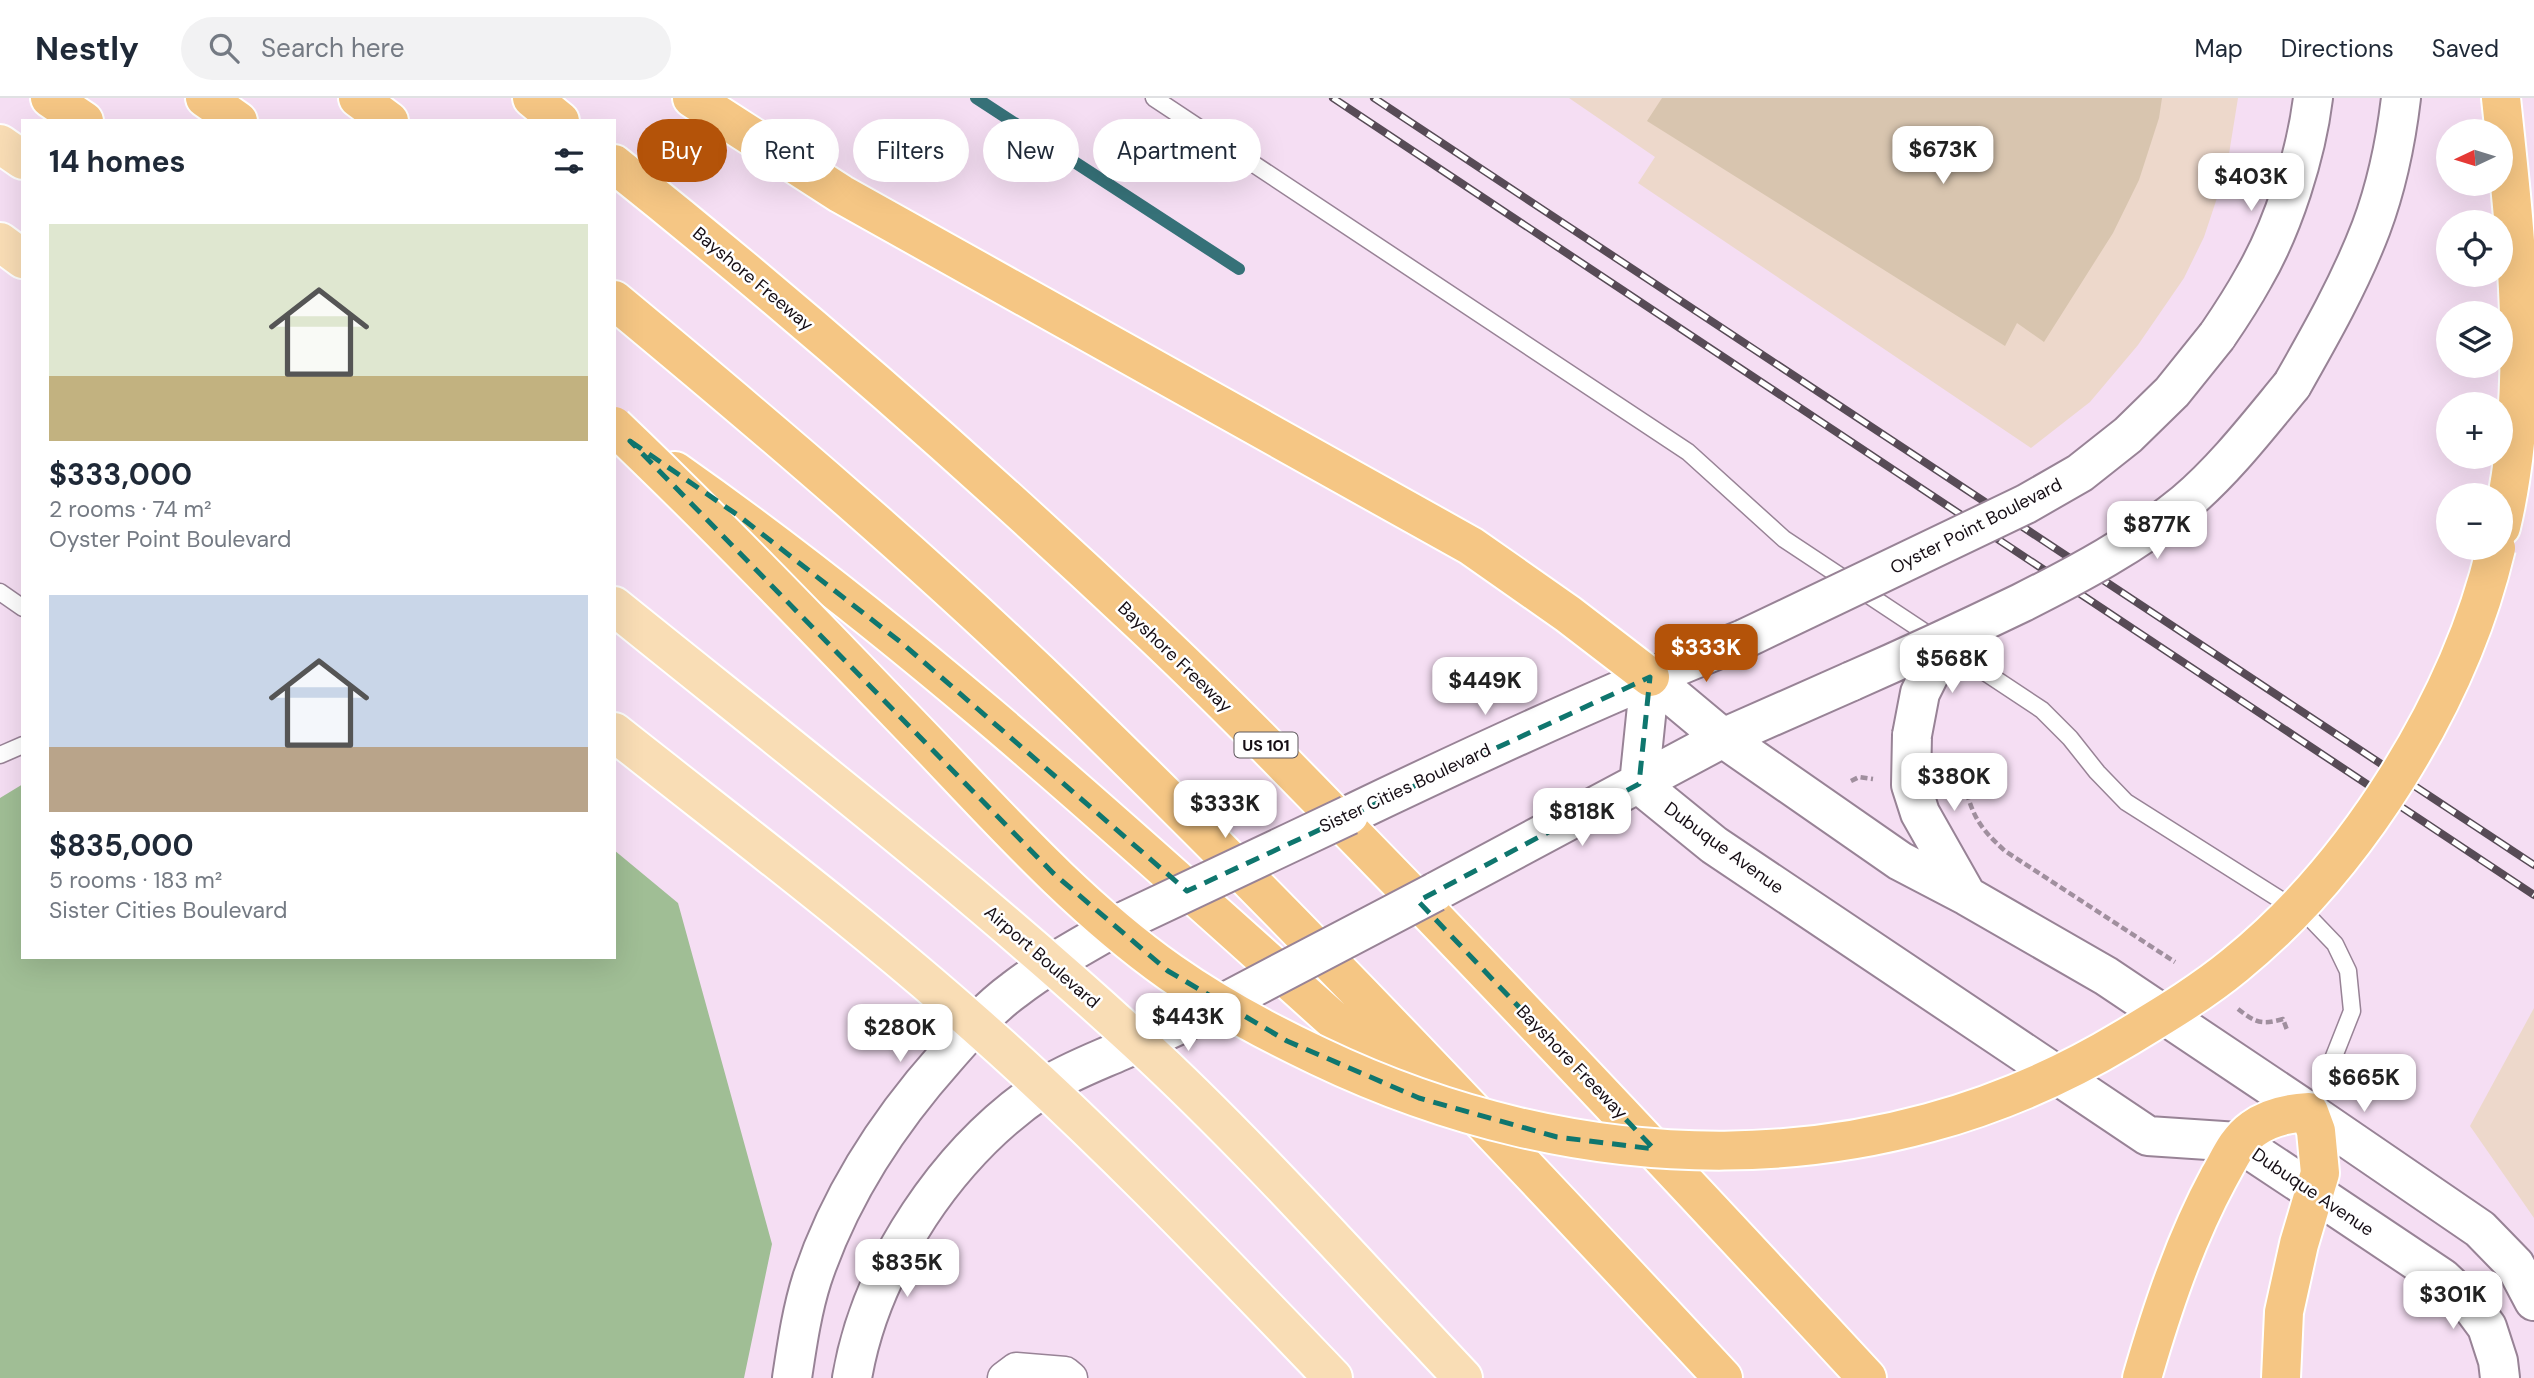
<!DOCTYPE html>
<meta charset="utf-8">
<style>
body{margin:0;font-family:"DM Sans",sans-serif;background:#f2f2f3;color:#1f2937;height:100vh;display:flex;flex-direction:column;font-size:26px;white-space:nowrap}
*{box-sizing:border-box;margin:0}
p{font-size:23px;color:#747a83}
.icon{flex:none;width:38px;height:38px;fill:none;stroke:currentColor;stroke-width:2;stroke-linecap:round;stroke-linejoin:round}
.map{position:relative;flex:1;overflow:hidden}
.drawer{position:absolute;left:21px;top:21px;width:595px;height:840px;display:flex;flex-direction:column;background:#fff;border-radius:0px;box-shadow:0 7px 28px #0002}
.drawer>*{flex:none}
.guide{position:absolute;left:637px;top:21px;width:665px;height:63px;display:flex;gap:14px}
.needle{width:46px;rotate:266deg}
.buttons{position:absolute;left:2436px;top:21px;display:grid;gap:14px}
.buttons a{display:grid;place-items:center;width:77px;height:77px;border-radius:50%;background:#fff;box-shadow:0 7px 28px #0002;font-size:35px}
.price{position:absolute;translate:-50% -60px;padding:0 16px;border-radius:14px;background:#fff;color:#222;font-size:23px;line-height:46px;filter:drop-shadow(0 2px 4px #0008)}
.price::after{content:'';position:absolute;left:50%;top:42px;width:21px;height:16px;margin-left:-10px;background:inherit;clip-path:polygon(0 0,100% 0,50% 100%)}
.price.on{background:#b45309;color:#fff}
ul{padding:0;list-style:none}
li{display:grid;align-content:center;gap:14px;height:371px;padding:0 28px}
li span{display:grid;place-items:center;height:217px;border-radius:0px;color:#555}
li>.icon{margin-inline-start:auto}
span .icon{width:126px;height:126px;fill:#fffc;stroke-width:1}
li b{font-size:30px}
h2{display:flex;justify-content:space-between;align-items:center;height:84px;padding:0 28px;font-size:30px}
.chip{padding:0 24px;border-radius:32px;background:#fff;box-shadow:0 7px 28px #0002;font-size:24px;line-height:63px}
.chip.on{background:#b45309;color:#fff}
header{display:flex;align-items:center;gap:42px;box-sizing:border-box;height:98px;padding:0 35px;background:#fff;border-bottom:2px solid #e0e1e3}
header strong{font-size:33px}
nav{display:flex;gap:38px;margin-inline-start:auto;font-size:24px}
.search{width:490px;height:63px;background:#f2f2f3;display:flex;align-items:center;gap:18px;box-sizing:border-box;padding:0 24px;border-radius:38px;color:#747a83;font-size:26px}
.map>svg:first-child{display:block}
</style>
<header>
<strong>Nestly</strong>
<div class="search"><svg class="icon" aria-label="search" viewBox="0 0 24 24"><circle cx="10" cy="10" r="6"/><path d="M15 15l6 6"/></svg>Search here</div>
<nav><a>Map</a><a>Directions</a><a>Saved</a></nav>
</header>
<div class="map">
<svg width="2534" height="1280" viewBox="0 0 2534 1280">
<rect width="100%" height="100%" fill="#f5def3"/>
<!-- commercial -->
<path fill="#edd8cb" d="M1569,0H2238L2228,62L2216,103L2204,139L2184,180L2138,247L2090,304L2031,350L1638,85L1655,59Z
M2534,910V1120L2470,1028Z"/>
<!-- green -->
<path fill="#a0be95" d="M23,686V859H614V752L678,805L772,1146L744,1280H0V700Z"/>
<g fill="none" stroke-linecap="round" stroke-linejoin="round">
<!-- stream -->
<path stroke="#367178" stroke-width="12" d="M976,0L1239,171"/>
</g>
<!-- building -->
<path fill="#d8c5af" d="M1662,0H2162L2159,20L2139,82L2113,135L2044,244L2017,225L2005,248L1647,23Z"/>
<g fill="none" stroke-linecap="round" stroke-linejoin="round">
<defs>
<path id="service" d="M1154,0L1688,354L1784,441L2042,612L2070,640L2097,674L2126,704L2311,821L2335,846L2348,873L2352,913L2333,961
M0,494L23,510
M0,657L23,647"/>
<path id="minor" d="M1004,1280L1016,1271L1065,1275L1071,1280"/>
<path id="tertiary" d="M2309,1014L2480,1131L2515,1167L2534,1203
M2315,1095L2442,1180L2470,1206L2487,1229L2498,1263L2500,1280"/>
<path id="secondary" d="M2217,238C2230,219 2243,199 2254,179C2283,129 2306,57 2313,0
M2292,287C2321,236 2350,185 2371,130C2386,90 2396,42 2401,0
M1650,579L1723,640L1900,763L1967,798L2106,878L2309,1014
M1912,637L1911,687L1920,715L1967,798
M1639,686L1714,747L2148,1038L2238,1044L2315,1095
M1639,686L1650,579
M1349,717C1480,654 1610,594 1744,541
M1435,794L1723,640L1852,583
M792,1280C797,1247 802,1212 812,1181C840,1097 888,1024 946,959C967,935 988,911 1014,892C1049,865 1089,844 1127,822
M852,1280C871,1168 949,1053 1043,990C1066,975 1095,964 1120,953C1151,940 1181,926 1212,911"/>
<path id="primary" d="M0,46L23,62
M0,144L23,161
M614,508C791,651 971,790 1138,944C1252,1049 1356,1167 1463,1280
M614,634C735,730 860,824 976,927C1102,1038 1217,1159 1333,1280"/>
<path id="motorway" d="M50,0L84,23
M205,0L238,23
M358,0L389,23
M532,0L560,23
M692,0L841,96L1471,448L1568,516L1650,579
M2501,0C2516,142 2534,289 2501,429
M614,66C797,212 973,367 1143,527C1239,617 1330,713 1422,807C1572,963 1720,1121 1867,1280
M614,202C772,333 928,466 1075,609C1298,825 1511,1052 1723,1280
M675,373C940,559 1175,782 1416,996
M2142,1280C2162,1211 2185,1142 2219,1079C2229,1062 2236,1043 2253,1031C2269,1019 2289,1015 2309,1014L2316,1033L2320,1075L2299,1146L2284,1214L2281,1280"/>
</defs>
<!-- service casing -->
<use href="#service" stroke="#988396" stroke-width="19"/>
<!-- minor casing -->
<use href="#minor" stroke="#988396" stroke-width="35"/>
<!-- tertiary casing -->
<use href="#tertiary" stroke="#988396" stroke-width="42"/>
<!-- secondary casing -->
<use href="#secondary" stroke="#988396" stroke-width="42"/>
<!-- primary casing -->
<use href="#primary" stroke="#fff" stroke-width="42"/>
<!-- motorway casing -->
<use href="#motorway" stroke="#fff" stroke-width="42"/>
<!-- path -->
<path stroke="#a08f9e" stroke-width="4.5" stroke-dasharray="7 3.5" stroke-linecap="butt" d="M1851,683L1859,679L1873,681
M1951,688H1965C1973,720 1981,731 2005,753L2175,864
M2238,911C2256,925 2261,927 2283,921L2287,932"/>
<!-- service -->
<use href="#service" stroke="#fff" stroke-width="16"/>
<!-- minor -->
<use href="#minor" stroke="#fff" stroke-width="32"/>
<!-- tertiary -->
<use href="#tertiary" stroke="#fff" stroke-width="38"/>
<!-- secondary -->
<use href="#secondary" stroke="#fff" stroke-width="38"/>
<!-- primary -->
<use href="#primary" stroke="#f9ddb5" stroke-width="38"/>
<!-- motorway -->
<use href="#motorway" stroke="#f5c684" stroke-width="38"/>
<defs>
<path id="rail" d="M1333,0L2534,797
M1374,0L2534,767"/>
</defs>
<!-- rail casing -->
<use href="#rail" stroke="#574b56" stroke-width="8"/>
<!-- rail -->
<use href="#rail" stroke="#fff" stroke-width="5" stroke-dasharray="16" stroke-linecap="butt"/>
<defs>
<path id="secondary-bridge" d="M1744,541L2026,406L2080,375L2128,337L2172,294L2217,238
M1852,583C1909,558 1965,532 2021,505C2079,476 2135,446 2185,405C2225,371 2258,328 2292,287
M1912,637L1920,595L1947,541
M1127,822L1349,717
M1212,911L1435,794"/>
<path id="motorway-bridge" d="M614,328C723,432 827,541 931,649C1006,728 1081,811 1170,874C1217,907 1267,934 1318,958C1577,1082 1874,1092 2124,941C2162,918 2201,895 2235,867C2357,768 2460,602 2496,450"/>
</defs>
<!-- secondary-bridge casing -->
<use href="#secondary-bridge" stroke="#988396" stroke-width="42" stroke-linecap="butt"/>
<!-- motorway-bridge casing -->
<use href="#motorway-bridge" stroke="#fff" stroke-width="42" stroke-linecap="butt"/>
<!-- secondary-bridge -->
<use href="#secondary-bridge" stroke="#fff" stroke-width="38"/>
<!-- motorway-bridge -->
<use href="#motorway-bridge" stroke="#f5c684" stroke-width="38"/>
</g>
<!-- marked area -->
<path fill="none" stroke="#0f766e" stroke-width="5" stroke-dasharray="14 9" stroke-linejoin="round" d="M630,343L739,418L903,546L1187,793L1650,579L1639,686L1418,803L1654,1051L1557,1039L1419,1000L1287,943L1168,873L1053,775Z"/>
<g text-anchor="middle" stroke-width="5" stroke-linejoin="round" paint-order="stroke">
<!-- shield labels -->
<rect fill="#fff" stroke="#5c565b" stroke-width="2" x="1234.5" y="634.5" width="63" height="25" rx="5"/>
<g font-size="16" font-weight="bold" fill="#160e15">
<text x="1266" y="653">US 101</text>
</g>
<!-- street labels -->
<g font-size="18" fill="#160e15" stroke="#fff">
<text transform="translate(753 181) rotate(40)" y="6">Bayshore Freeway</text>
<text transform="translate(1976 428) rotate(-27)" y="6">Oyster Point Boulevard</text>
<text transform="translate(1175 559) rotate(44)" y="6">Bayshore Freeway</text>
<text transform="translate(1405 690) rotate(-25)" y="6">Sister Cities Boulevard</text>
<text transform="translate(1724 750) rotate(36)" y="6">Dubuque Avenue</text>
<text transform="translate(1042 859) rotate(41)" y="6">Airport Boulevard</text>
<text transform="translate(1572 964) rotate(46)" y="6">Bayshore Freeway</text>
<text transform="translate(2313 1094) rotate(34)" y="6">Dubuque Avenue</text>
</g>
</g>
</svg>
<div class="buttons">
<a><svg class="needle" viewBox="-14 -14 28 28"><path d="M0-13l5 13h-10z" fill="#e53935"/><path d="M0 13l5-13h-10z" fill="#747a83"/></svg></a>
<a><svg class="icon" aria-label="locate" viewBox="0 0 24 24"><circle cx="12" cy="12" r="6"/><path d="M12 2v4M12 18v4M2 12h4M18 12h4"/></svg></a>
<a><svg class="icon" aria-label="layers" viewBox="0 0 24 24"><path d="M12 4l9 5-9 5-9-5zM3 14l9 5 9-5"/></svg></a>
<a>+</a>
<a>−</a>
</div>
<b class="price" style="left:1943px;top:88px">$673K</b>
<b class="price" style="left:2251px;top:115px">$403K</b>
<b class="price" style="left:2157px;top:463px">$877K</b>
<b class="price on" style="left:1706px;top:586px">$333K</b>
<b class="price" style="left:1952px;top:597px">$568K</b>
<b class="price" style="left:1485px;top:619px">$449K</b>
<b class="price" style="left:1954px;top:715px">$380K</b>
<b class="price" style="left:1225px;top:742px">$333K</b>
<b class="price" style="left:1582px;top:750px">$818K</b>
<b class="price" style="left:1188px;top:955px">$443K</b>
<b class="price" style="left:900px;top:966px">$280K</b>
<b class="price" style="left:2364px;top:1016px">$665K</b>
<b class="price" style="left:907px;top:1201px">$835K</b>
<b class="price" style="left:2453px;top:1233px">$301K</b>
<div class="guide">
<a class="chip on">Buy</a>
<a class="chip">Rent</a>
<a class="chip">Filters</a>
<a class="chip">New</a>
<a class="chip">Apartment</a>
</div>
<section class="drawer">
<h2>14 homes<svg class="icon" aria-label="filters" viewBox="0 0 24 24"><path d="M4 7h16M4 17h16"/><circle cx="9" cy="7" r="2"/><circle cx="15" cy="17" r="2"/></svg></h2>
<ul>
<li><span style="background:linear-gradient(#dfe7d0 70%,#c2b280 0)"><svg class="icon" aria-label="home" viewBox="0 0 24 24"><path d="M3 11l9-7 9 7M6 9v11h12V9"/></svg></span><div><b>$333,000</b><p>2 rooms · 74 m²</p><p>Oyster Point Boulevard</p></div></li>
<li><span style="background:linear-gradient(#c9d6e8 70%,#b9a48a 0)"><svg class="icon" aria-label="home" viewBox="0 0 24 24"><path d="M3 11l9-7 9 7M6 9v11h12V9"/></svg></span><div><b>$835,000</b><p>5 rooms · 183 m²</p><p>Sister Cities Boulevard</p></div></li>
</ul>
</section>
</div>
